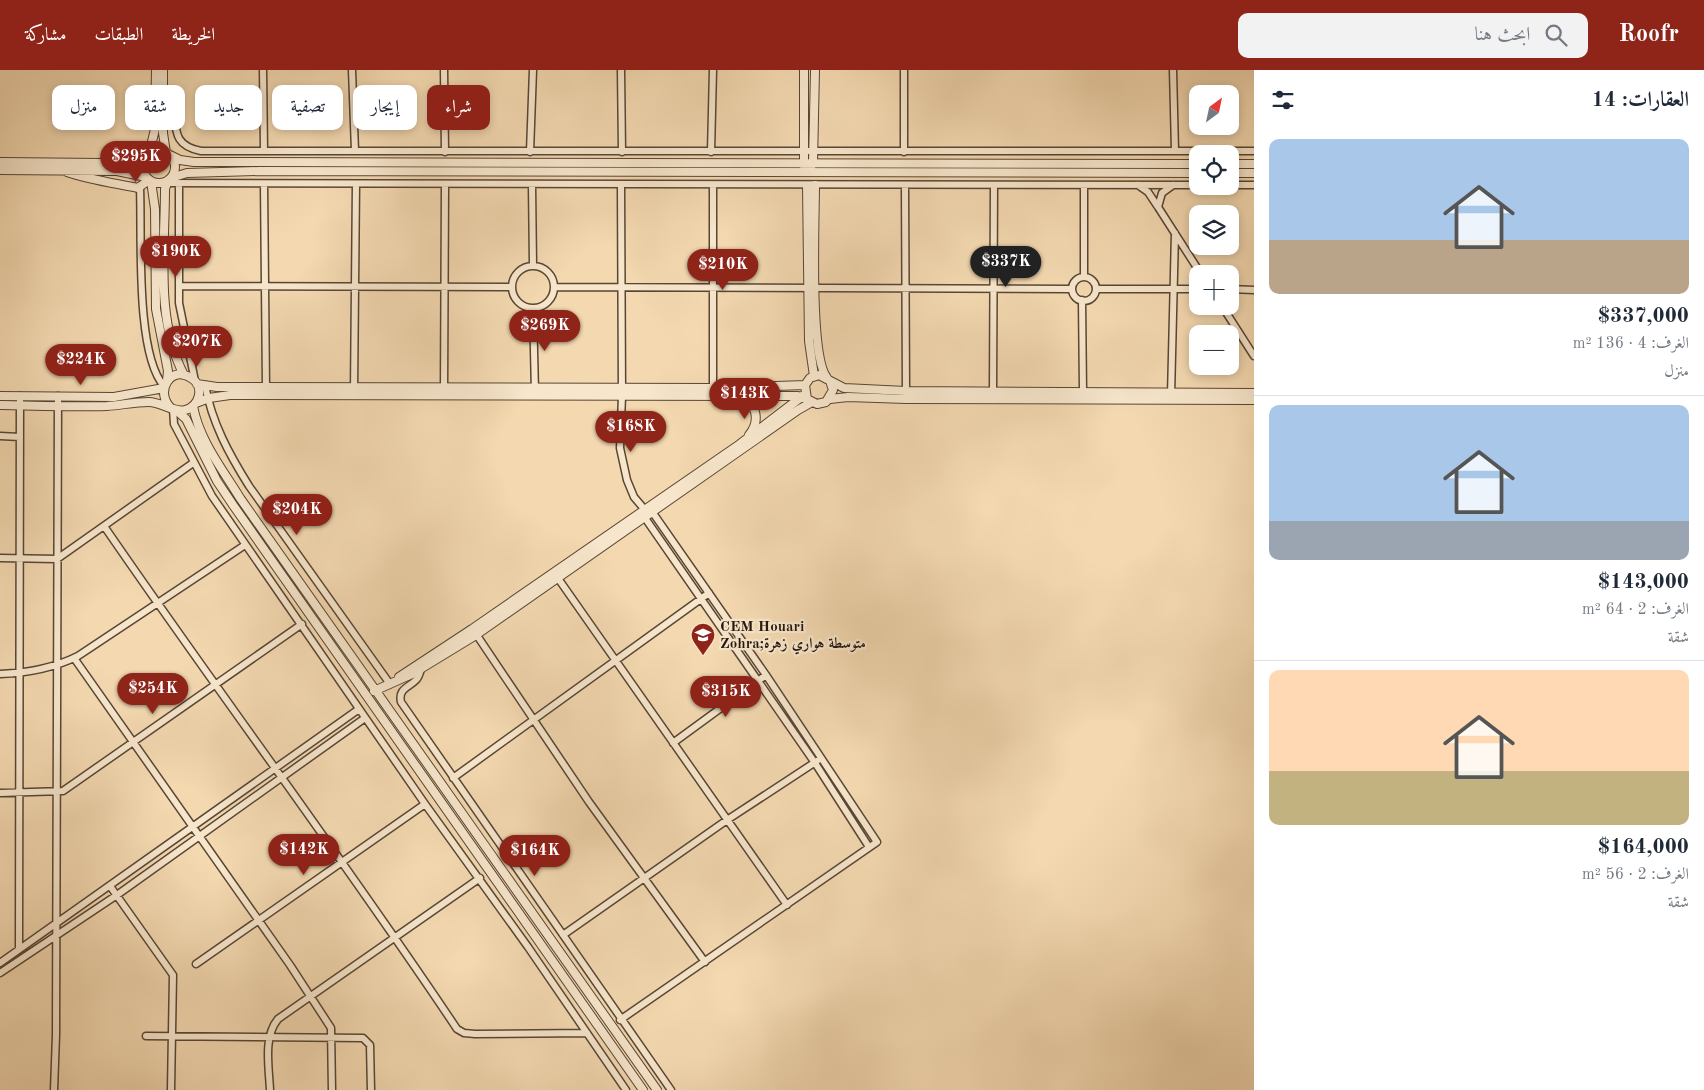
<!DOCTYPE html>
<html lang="ar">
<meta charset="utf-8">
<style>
body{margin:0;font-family:"Old Standard TT",Amiri,serif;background:#f2f2f3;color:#1f2937;direction:rtl;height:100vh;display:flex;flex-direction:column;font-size:19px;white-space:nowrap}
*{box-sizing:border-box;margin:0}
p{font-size:16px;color:#747a83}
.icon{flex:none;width:28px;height:28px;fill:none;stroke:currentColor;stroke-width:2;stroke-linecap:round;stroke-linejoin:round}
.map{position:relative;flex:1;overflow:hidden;direction:ltr}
.side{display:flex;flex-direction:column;background:#fff;width:450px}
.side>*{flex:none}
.top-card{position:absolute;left:15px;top:15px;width:475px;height:45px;direction:rtl;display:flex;gap:10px}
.needle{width:32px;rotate:33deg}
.buttons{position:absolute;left:1189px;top:15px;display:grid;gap:10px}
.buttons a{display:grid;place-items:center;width:50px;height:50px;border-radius:10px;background:#fff;box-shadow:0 2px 8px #0003;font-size:25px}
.price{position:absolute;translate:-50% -42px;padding:0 11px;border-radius:18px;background:#8f2418;color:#fff;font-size:16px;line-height:32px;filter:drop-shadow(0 1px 2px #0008)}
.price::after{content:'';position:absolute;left:50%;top:30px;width:15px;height:11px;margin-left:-8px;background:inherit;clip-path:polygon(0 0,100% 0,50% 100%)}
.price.on{background:#222;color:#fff}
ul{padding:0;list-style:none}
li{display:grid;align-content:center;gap:10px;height:265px;padding:0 15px}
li+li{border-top:1px solid #e0e1e3}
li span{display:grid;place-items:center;height:155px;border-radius:10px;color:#555}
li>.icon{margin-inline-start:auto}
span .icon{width:90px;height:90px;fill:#fffc;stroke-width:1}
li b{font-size:21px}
h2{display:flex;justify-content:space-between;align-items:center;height:60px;padding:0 15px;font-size:21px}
.tag{padding:0 18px;border-radius:10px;background:#fff;box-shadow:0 2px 8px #0003;font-size:18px;line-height:45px}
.tag.on{background:#8f2418;color:#fff}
header{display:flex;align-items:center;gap:30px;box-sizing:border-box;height:70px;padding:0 25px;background:#8f2418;color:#fff}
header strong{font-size:24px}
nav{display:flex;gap:28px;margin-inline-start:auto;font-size:18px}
.search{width:350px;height:45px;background:#f2f2f3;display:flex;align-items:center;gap:12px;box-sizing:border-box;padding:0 18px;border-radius:10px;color:#747a83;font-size:19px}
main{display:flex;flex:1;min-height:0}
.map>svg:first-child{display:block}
</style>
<header>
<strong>Roofr</strong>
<div class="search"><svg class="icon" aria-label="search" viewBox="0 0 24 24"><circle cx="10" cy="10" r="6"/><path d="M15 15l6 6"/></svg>ابحث هنا</div>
<nav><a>الخريطة</a><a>الطبقات</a><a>مشاركة</a></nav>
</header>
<main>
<section class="side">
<h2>العقارات: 14<svg class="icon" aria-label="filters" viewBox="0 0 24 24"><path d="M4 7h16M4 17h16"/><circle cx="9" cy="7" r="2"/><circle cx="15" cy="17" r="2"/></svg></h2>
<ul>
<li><span style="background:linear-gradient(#a9c7e8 65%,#b9a48a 0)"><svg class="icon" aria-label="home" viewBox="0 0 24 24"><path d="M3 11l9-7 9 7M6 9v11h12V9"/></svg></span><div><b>$337,000</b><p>الغرف: 4 · 136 m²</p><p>منزل</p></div></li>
<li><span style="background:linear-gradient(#a9c7e8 75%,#9aa5b1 0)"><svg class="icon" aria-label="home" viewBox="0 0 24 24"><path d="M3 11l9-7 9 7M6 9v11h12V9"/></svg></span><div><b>$143,000</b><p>الغرف: 2 · 64 m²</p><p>شقة</p></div></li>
<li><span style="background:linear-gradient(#ffd9b3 65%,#c2b280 0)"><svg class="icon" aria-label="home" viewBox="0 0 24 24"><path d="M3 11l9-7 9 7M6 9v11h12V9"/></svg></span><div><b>$164,000</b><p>الغرف: 2 · 56 m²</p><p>شقة</p></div></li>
</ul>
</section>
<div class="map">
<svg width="1254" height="1020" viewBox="0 0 1254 1020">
<rect width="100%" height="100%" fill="#f3d8b0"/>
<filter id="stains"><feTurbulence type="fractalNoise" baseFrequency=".004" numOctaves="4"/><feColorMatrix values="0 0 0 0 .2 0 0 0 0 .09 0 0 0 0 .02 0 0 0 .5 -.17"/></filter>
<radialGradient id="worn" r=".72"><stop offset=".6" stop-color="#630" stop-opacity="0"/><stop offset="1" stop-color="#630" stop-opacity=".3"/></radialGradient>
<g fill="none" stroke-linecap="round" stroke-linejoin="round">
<defs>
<path id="minor" d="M263,0L264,81
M352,0L355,81
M444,0L445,82
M621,0L622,82
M1173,0L1175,81
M161,23L169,26L172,30C178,55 169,75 201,81H1254
M530,82L533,0
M711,82L713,0
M904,82V0
M161,113L1198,115
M264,114L266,317
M179,115V233L195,311
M532,115L533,196
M621,115L622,326L620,378L627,410L634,427L645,440
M905,115L906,321
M1084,115V207
M1138,115L1148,122L1158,137L1162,123L1173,115
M1230,115H1254
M140,118C142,164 135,284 164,316
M1158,137L1201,204
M512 217a21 21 0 1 1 42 0a21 21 0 1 1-42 0Z
M1072 219a12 12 0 1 1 24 0a12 12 0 1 1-24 0Z
M179,216L512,217
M555,217L1072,219
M1096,219H1198
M1230,219L1254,220
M1082,230L1083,322
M1222,236L1254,286
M533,239L535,322
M205,315C212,353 229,384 249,416L390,614
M354,321L356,114
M444,322L445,115
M713,322V115
M993,322L994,115
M1171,326L1175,163
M173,339L174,354L212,426L425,734L528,877L626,1020
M0,366L20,367
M104,456C220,625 343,788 457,959L464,963L475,964L587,963
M0,488L57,489L193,393
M555,504L787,835
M474,561L589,732L705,892
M74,588L290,895L331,958L332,1020
M421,599C420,603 419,607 416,610C408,618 398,619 401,632L671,1020
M0,604C26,603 54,598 78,586L245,475
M673,673L766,605
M453,708L709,523
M0,723L63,721L302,554
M110,816L173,905L171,1020
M563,865L727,750L817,691
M19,879L20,326
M0,893L359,639
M196,894L425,734
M0,903L117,825L365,648
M620,950L877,772L766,605L653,443L645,440V448L815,693L869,777
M146,966L363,968L370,975L371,1020
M54,1020L56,965L58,326
M270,1020C269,997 263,967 278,949L480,808"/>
<path id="tertiary" d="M163,0V63L166,83
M804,0V96
M143 97a16 16 0 1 1 32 0a16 16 0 1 1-32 0Z
M149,84L155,59L156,0
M168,84L180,90L194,92L1198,94
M0,92L101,93L144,89
M1230,94H1254
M811,97L813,93L815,0
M0,100L117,101L146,107
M67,102C90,110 114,113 138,118L149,110
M1230,103H1254
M171,108L187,103L259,101L1198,103
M168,110L165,119C165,179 155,250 184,305
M151,111L155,139L156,239L168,301L167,311
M815,115C815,150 809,286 827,308
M807,116L809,271L814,306
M830,311L833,320L826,332L817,334L807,329L805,315L810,308L819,305L844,318L906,321L1254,323
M197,314L217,317L713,318L805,315
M0,326L114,327L164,318
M739,327C758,332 760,352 749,365
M830,329L848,327L906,329L1254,330
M196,333L209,328L230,325L798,326L807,329
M0,335C36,336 71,337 107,336C121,335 135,332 149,332C161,332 174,343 185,340C200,336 205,316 191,308C171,294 154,322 171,338
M193,336C199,370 223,400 240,428L657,1020
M176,340L186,349L217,411L233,435L643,1020
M399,607L472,559L740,374L804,325
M374,621L412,604L476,565L798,340L812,332"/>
</defs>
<!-- minor casing -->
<use href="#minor" stroke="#584635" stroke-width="9"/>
<!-- tertiary casing -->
<use href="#tertiary" stroke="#584635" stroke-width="10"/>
<!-- minor -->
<use href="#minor" stroke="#f7e6cc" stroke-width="6"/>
<!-- tertiary -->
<use href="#tertiary" stroke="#f7e6cc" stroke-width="8"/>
</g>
<!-- icons -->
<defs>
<symbol id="school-pin" viewBox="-11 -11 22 30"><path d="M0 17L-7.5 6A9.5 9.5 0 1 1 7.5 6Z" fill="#8f2418" stroke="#f7e6cc"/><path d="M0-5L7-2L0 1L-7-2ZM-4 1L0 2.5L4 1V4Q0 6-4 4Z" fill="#fff"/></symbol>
</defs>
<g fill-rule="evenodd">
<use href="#school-pin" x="689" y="551" width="28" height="38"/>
</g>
<g text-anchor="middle" stroke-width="4.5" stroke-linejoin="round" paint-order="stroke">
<!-- poi labels -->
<g font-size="15" font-weight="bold" fill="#25160c" stroke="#f7e6cc" text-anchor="start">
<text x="720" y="561">CEM Houari<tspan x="720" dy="17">Zohra;متوسطة هواري زهرة</tspan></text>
</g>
</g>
<rect width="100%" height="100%" filter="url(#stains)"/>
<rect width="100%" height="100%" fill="url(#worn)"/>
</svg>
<div class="buttons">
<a><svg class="needle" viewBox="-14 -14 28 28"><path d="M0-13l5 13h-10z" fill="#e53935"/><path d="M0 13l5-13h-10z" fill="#747a83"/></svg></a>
<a><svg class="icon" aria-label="locate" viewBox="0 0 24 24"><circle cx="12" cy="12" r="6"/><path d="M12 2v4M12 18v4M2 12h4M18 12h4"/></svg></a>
<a><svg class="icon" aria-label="layers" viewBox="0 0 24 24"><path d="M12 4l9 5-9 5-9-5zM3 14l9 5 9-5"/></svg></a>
<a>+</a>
<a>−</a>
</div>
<b class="price" style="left:136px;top:113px">$295K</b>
<b class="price" style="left:176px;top:208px">$190K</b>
<b class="price on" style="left:1006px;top:218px">$337K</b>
<b class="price" style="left:723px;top:221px">$210K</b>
<b class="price" style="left:545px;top:282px">$269K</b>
<b class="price" style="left:197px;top:298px">$207K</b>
<b class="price" style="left:81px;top:316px">$224K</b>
<b class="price" style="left:745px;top:350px">$143K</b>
<b class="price" style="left:631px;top:383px">$168K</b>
<b class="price" style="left:297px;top:466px">$204K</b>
<b class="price" style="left:153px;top:645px">$254K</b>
<b class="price" style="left:726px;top:648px">$315K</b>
<b class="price" style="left:304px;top:806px">$142K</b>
<b class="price" style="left:535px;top:807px">$164K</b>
<div class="top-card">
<a class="tag on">شراء</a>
<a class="tag">إيجار</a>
<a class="tag">تصفية</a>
<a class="tag">جديد</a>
<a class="tag">شقة</a>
<a class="tag">منزل</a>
</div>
</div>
</main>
